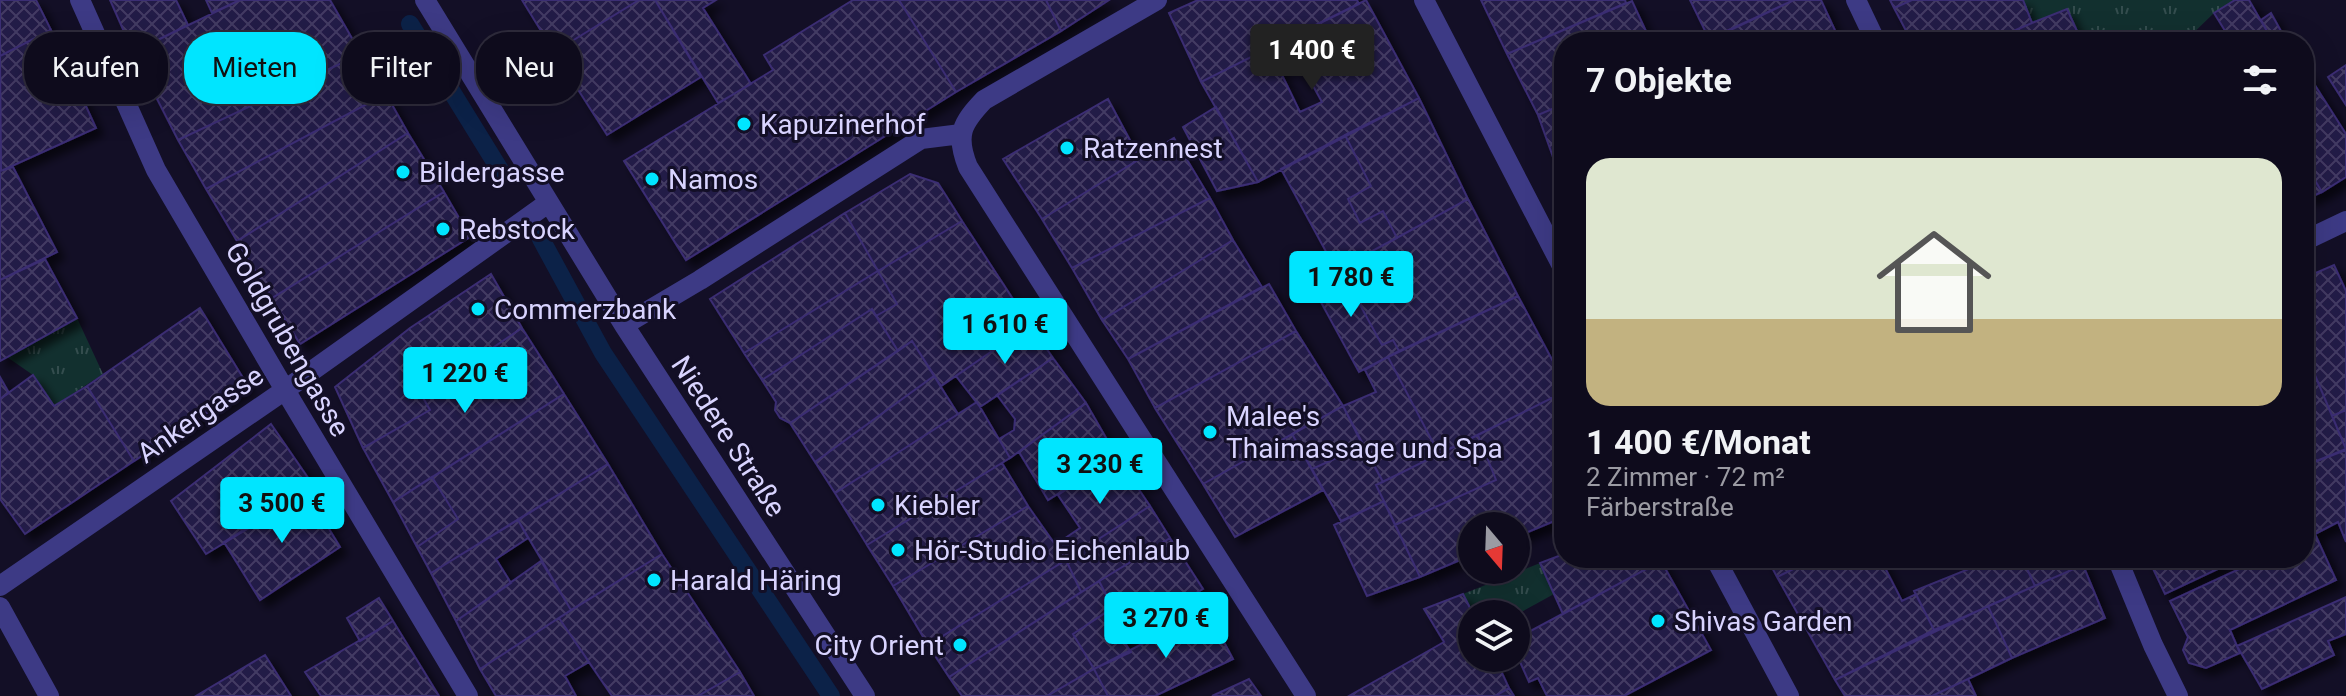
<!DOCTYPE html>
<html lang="de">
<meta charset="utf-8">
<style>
body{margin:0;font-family:Roboto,sans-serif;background:#171425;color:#f1f3f6;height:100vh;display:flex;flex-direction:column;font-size:30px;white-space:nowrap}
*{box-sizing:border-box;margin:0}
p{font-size:26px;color:#9b9ba3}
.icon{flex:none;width:44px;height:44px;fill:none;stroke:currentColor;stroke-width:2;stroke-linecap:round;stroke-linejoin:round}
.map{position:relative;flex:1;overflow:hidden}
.side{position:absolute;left:1554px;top:32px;width:760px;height:536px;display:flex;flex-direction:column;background:#0e0b1c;border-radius:32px;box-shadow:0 8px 32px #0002,0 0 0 2px #2e2b3b}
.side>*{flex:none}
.hud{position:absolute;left:24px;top:32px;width:760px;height:72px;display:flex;gap:16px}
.needle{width:52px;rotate:161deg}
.fabs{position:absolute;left:1458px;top:512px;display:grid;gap:16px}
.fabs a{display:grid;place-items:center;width:72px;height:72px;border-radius:50%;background:#0e0b1c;box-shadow:0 8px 32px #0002,0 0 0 2px #2e2b3b;font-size:40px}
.price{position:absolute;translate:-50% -68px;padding:0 18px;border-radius:8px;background:#00e5ff;color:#111;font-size:26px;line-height:52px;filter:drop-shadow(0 2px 4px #0008)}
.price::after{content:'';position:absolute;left:50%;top:48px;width:24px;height:18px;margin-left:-12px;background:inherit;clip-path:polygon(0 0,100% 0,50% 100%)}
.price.on{background:#222;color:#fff}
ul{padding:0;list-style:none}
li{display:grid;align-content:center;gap:16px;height:424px;padding:0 32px}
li+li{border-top:2px solid #2e2b3b}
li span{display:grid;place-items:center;height:248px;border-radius:24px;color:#555}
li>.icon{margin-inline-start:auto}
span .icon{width:144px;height:144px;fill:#fffc;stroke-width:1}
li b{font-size:34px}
h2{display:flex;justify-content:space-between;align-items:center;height:96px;padding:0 32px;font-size:34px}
.tag{padding:0 28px;border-radius:32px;background:#0e0b1c;box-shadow:0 8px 32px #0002,0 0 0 2px #2e2b3b;font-size:28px;line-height:72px}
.tag.on{background:#00e5ff;color:#111}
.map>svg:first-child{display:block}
</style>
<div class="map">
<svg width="2346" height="696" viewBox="0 0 2346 696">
<defs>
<pattern id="grass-tufts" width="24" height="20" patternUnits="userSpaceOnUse" patternTransform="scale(2)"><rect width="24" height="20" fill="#12302f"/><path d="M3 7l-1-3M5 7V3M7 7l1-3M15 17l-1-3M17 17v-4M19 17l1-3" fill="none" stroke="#344d4e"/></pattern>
<pattern id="building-cross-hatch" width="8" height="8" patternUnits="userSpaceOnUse" patternTransform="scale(2)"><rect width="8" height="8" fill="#241b47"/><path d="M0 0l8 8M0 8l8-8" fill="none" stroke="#433b63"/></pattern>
<filter id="shadow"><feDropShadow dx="7" dy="7" stdDeviation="4" flood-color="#0009"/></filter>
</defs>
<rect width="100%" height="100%" fill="#130f26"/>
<!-- grass -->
<path fill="url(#grass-tufts)" d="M2023,0H2235L2214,13L2184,42H2082L2067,9L2032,23Z
M77,318L103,374L54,406L33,375L7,357Z
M1540,563L1554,594L1516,615L1473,614L1463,594Z"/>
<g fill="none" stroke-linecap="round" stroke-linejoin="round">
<!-- stream -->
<path stroke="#0c2248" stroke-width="18" d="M410,24L500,170
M541,239L603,353L831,696"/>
</g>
<!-- building -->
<path fill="url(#building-cross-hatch)" stroke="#3b2d73" stroke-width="2" filter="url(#shadow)" d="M0,0H36L51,30L0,56Z
M110,0H176L188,25L133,52Z
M206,0H240L212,13Z
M240,0H330L361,54L178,140L133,52Z
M522,0H639L554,52Z
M639,0H655L701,77L607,135L554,52Z
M655,0H716L703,8L751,84L718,103Z
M899,0H1046L1061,31L956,92Z
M899,0L956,92L686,260L624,161L773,70L764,55L853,0Z
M1046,0H1109L1061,31Z
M1198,0H1357L1359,4L1201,82L1169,13Z
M1366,0L1419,98L1258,182L1201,82L1269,48L1300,112L1322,102L1287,39Z
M1481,0H1625L1626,3L1507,54Z
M1690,0H1794L1709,39Z
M1794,0H1821L1839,39L1832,42H1705Z
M1890,0H1912L1894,8Z
M1912,0H2023L2032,23L1988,42H1912L1894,8Z
M2235,0H2249L2272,40L2232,42L2214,13Z
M1632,1L1651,42H1564V104L1538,115L1507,54Z
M2067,9L2082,42H1988L2032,23Z
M2271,13L2282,33L2272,40L2261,20Z
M51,30L96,128L1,171L0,56Z
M2282,33L2288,42H2269L2272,40Z
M361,54L386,94L206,189L178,140Z
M2346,65V105L2328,77Z
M2304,68L2346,134V177L2322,192L2304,162Z
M386,94L408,133L237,241L206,189Z
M1419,98L1468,199L1397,238L1383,211L1360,223L1348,199L1371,186L1345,135Z
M1108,99L1140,159L1042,219L1003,159Z
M1564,104V152L1553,157L1538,115Z
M1216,107L1258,182L1217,191L1183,127Z
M408,133L444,192L272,298L237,241Z
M1345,135L1371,186L1348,199L1360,223L1383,211L1397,238L1336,270L1281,169Z
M1174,138L1210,198L1072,268L1042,219Z
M1564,152V178L1553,157Z
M2304,162L2322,192L2304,200Z
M13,167L57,252L0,280V171Z
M910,174L938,183L962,221L878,271L845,213Z
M444,192L470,237L300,344L272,298Z
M1210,198L1233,240L1102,320L1072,268Z
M1468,199L1518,296L1399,351L1393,340L1382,345L1348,283L1358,277L1350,263Z
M845,213L878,271L744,353L710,299Z
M962,221L1030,325L941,386L912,341L898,351L876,316L897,304L878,271Z
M1233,240L1262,287L1128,359L1102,320Z
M45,259L77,318L0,361V280Z
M1350,263L1358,277L1348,283L1382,345L1393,340L1399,351L1359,372L1311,284Z
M2334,265L2346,291V410L2332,416L2304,349V278Z
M878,271L897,304L876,316L872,309L762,380L744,353Z
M491,274L522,328L422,396L430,410L363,448L335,387L410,328Z
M1269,284L1296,331L1155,408L1128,359Z
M1518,296L1564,382V392L1439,454L1388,357Z
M200,308L248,386L134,461L87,386Z
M872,309L898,351L790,423L780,418L775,410L776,402L762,380Z
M1030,325L1053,358L980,407L956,376Z
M522,328L564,394L393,502L363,448L430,410L422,396Z
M1296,331L1343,406L1203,484L1155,408Z
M912,341L934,376L815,462L790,423Z
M2304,349L2346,449L2304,466Z
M1388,357L1439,454L1383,482L1343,406L1376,392L1365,370Z
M1053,358L1086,403L1010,458L999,439L1014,430L1015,419L997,395Z
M33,375L54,406L87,386L134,461L25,534L0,499V399Z
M934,376L958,414L835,493L815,462Z
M0,377L9,393L0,399Z
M1564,392V517L1516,537V526H1472V555L1420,577L1395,525L1496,480L1478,435Z
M564,394L608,464L431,573L417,547L458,519L432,477Z
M977,402L1010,458L867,545L835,493Z
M1086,403L1117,457L1048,500L1019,452Z
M1343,406L1363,446L1312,469L1292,434Z
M2346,410V449L2332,416Z
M271,424L315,488L206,554L171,501Z
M1292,434L1323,490L1235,537L1203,484Z
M1478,435L1496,480L1395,525L1376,485Z
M1363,446L1383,482L1376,485L1384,501L1341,521L1312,469Z
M2346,450V542L2338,522L2315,534L2304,509V466Z
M1117,457L1150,506L1066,560L1055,545L1080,528L1058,495Z
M1002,463L1028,506L893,586L867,545Z
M608,464L662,554L571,610L518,520Z
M432,477L458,519L417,547L393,502Z
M306,491L340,547L260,600L224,542Z
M1384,501L1420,577L1367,596L1334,525Z
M1028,506L1066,560L928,645L893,586Z
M1150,506L1170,538L1081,592L1066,560Z
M2304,509L2315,534L2304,539Z
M518,520L528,538L496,559L511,583L456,621L431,573Z
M2315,534L2336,580L2230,630L2240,653L2206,668L2189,663L2183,650L2188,637L2170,601L2263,558H2304V539Z
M1170,538L1203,589L1120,636L1105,613L1113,608L1099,581Z
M662,554L740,672L698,696H612L559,618Z
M1564,554V558H1660L1661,561L1563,614L1540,563Z
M1767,558H1816L1777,577Z
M1816,558H1880L1902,601L1916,594L1934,630L1835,680L1777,577Z
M1996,558H2022L2035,586L1934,630L1914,591Z
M2022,558H2080L2083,565L2035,586Z
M2148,558H2241L2165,594Z
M1066,560L1081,592L949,677L928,645Z
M541,561L571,610L480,669L456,621Z
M1661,561L1711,650L1624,696H1547L1538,678L1529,682L1516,653V650L1528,644L1523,635Z
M2083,565L2105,618L2012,658L1988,606Z
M1099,581L1113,608L1073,634L1094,669L1047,696H962L949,677Z
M1463,594L1473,614L1472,658H1495L1509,688L1495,696H1349L1444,642L1424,609Z
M2346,597V634L2328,641L2334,655L2262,689L2237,646Z
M379,598L393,621L360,641L347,618Z
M1988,606L2012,658L1968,679L1932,696H1845L1835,680Z
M1207,610L1233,659L1155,696H1108L1094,669Z
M1105,613L1131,652L1094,669L1073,634Z
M559,618L589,662L565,676L576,696H496L480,669Z
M393,621L439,696H321L305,672Z
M265,655L291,696H196Z
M1094,669L1108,696H1047Z
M740,672L754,696H698Z
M1249,679L1261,696H1212Z
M1968,679L1976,696H1932Z
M1509,688L1514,696H1495Z"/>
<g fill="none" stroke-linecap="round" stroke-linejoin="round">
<!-- minor -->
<path stroke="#3d3a85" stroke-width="20" d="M80,0L156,170L285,390L468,696
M425,0L624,325L865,696
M1157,0L984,100C962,123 955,135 968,167L1306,696
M1424,0L1564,270
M1856,0L1876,42
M2304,241L2346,221
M624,325L700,280L921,139L961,134
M1715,558L1789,696
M2117,558L2153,645L2178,696
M0,586L285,390L548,203
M0,607L49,696"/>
</g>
<!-- markers -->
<g fill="#00e5ff" stroke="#130f26" stroke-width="3">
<circle cx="744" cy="124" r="8"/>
<circle cx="1067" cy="148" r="8"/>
<circle cx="403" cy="172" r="8"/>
<circle cx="652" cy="179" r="8"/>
<circle cx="443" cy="229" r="8"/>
<circle cx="478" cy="309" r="8"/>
<circle cx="1210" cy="432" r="8"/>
<circle cx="878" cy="505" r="8"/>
<circle cx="898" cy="550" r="8"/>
<circle cx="654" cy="580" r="8"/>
<circle cx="1658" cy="621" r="8"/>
<circle cx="960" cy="645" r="8"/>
</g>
<g text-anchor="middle" stroke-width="6" stroke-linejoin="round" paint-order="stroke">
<!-- poi labels -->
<g font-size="28" fill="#d9d4ff" stroke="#130f26" text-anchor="start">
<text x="760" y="134">Kapuzinerhof</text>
<text x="1083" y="158">Ratzennest</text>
<text x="419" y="182">Bildergasse</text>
<text x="668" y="189">Namos</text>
<text x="459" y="239">Rebstock</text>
<text x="494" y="319">Commerzbank</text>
<text x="1226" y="426">Malee's<tspan x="1226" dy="32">Thaimassage und Spa</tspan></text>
<text x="894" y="515">Kiebler</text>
<text x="914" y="560">Hör-Studio Eichenlaub</text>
<text x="670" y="590">Harald Häring</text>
<text x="1674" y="631">Shivas Garden</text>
<text x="944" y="655" text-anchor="end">City Orient</text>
</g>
<!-- street labels -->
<g font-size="28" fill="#d9d4ff" stroke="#130f26">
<text transform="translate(288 339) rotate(60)" y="10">Goldgrubengasse</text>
<text transform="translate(200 414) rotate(-35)" y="10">Ankergasse</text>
<text transform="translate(729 436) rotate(57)" y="10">Niedere Straße</text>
</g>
</g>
</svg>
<div class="fabs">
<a><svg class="needle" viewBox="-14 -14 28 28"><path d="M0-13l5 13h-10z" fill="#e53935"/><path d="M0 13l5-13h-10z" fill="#9b9ba3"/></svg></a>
<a><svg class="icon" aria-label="layers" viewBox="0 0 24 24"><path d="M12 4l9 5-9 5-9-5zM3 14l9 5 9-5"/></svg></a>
</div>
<b class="price on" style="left:1312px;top:92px">1 400 €</b>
<b class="price" style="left:1351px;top:319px">1 780 €</b>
<b class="price" style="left:1005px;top:366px">1 610 €</b>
<b class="price" style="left:465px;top:415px">1 220 €</b>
<b class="price" style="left:1100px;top:506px">3 230 €</b>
<b class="price" style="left:282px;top:545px">3 500 €</b>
<b class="price" style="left:1166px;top:660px">3 270 €</b>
<div class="hud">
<a class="tag">Kaufen</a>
<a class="tag on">Mieten</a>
<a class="tag">Filter</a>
<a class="tag">Neu</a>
</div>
<section class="side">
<h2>7 Objekte<svg class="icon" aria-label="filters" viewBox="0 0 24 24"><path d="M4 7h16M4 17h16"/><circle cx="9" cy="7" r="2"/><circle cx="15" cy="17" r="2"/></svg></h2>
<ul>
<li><span style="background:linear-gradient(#dfe7d0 65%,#c2b280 0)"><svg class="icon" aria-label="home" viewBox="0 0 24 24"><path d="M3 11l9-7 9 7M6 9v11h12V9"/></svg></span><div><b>1 400 €/Monat</b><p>2 Zimmer · 72 m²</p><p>Färberstraße</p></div></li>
</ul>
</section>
</div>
